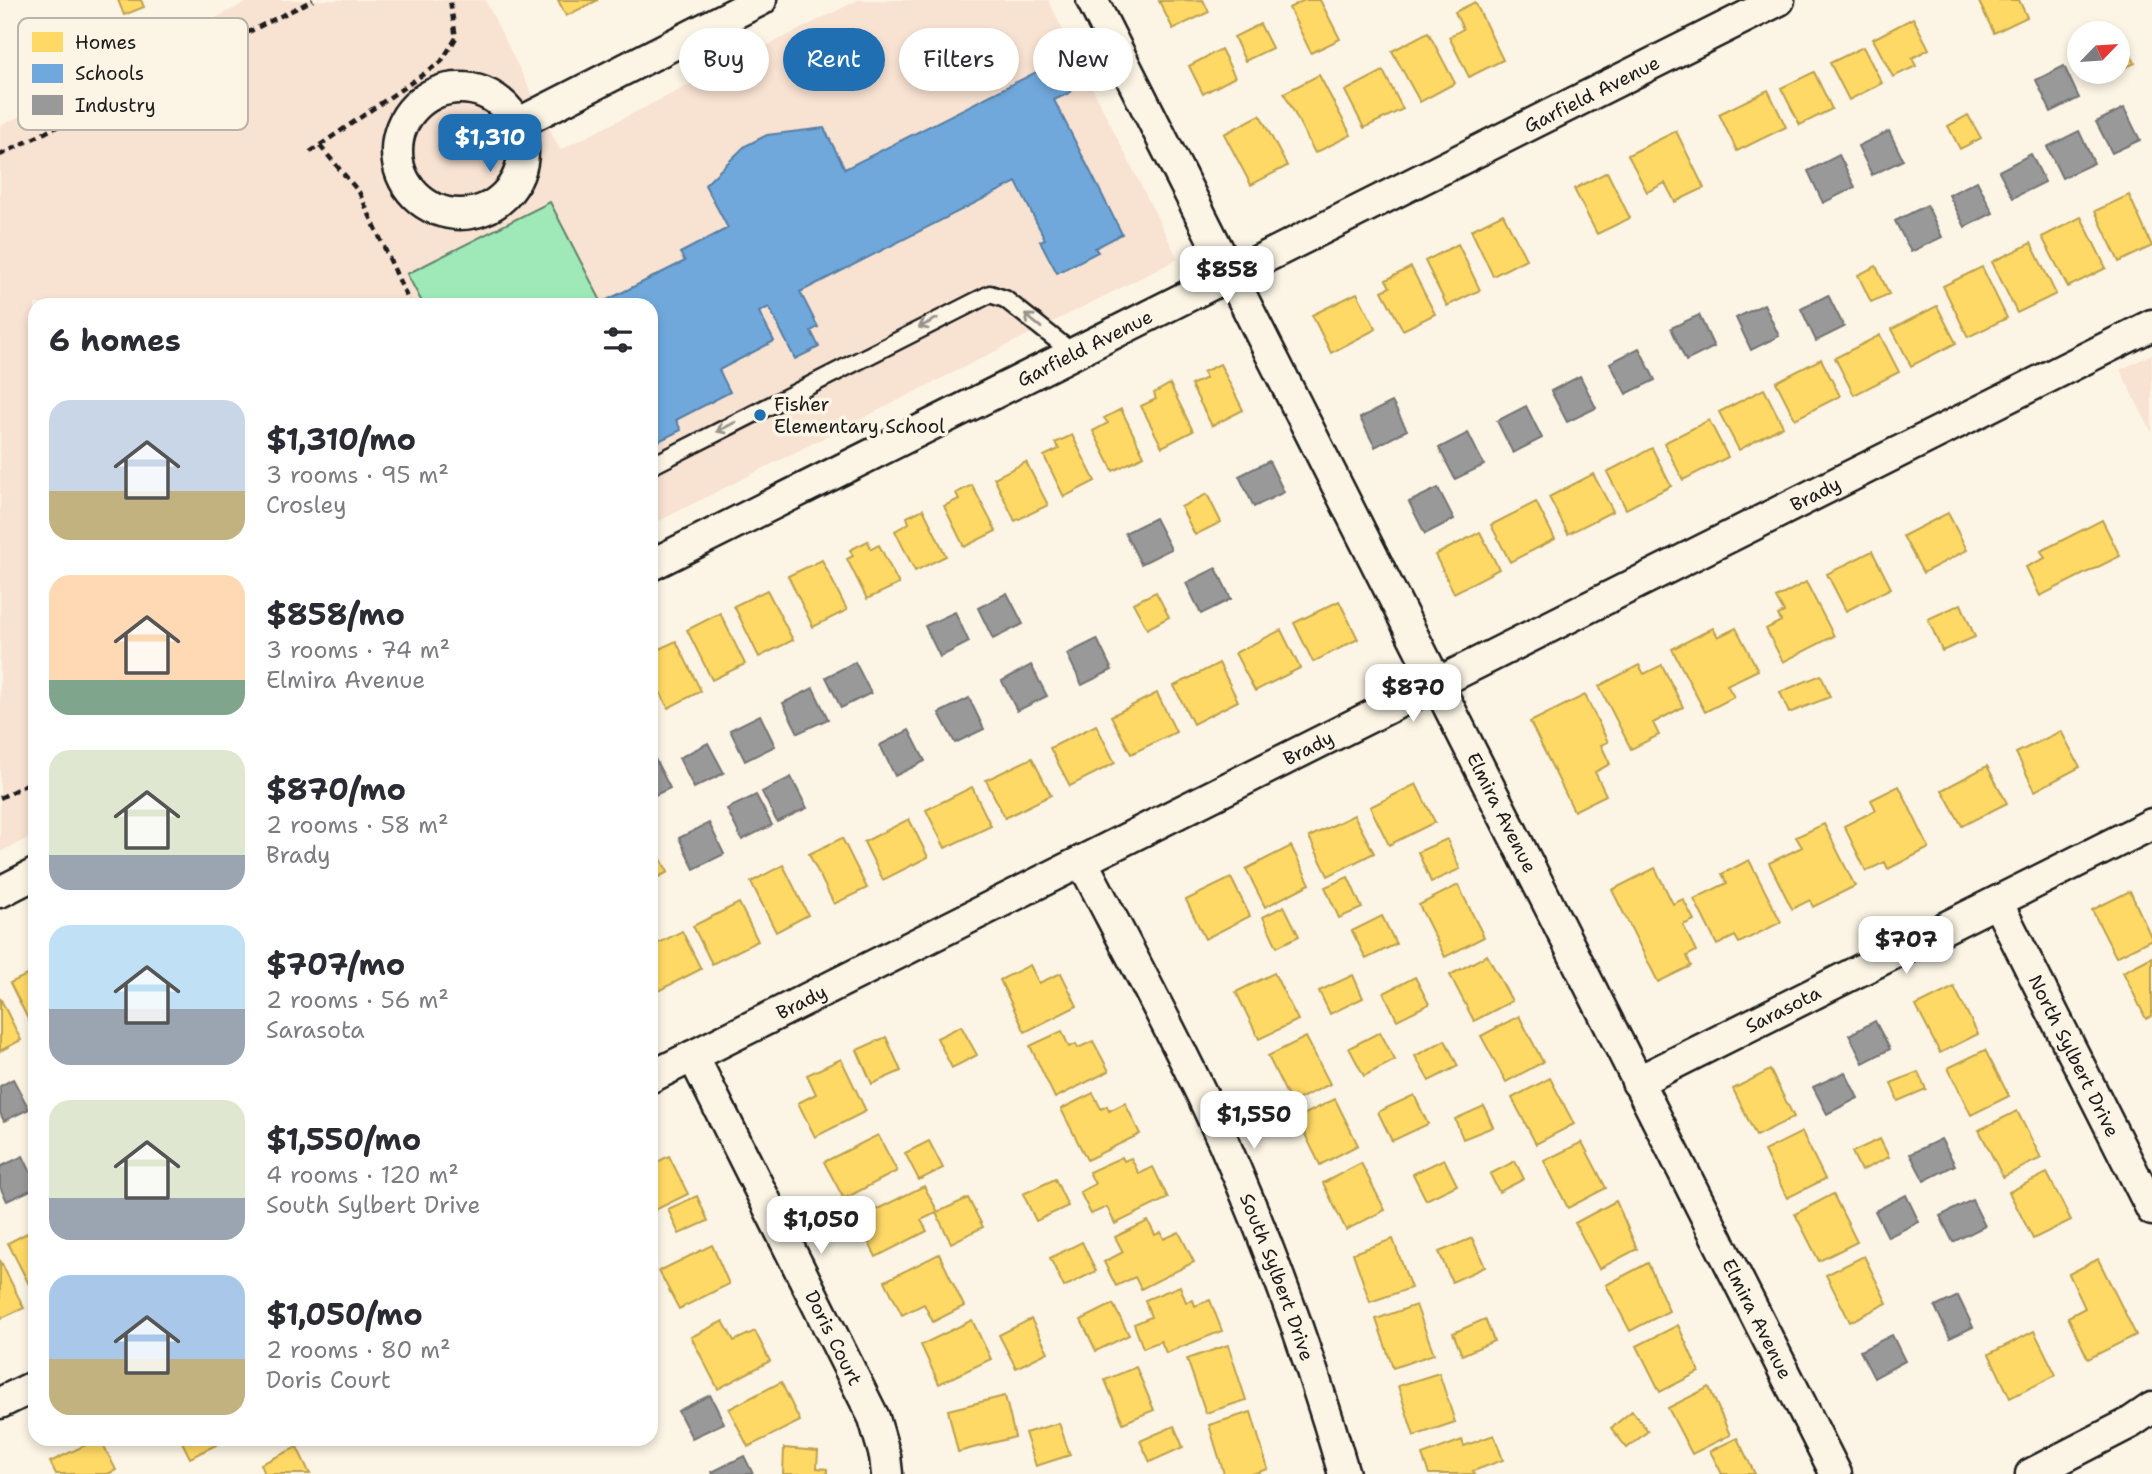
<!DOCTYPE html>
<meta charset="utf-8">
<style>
body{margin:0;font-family:"Shantell Sans",sans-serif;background:#f2f2f3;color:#2b2b33;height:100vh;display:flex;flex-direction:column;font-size:26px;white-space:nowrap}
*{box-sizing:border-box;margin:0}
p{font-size:23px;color:#7c7c81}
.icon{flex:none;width:38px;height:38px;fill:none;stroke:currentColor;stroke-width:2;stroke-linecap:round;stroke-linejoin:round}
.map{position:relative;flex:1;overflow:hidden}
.drawer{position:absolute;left:28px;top:298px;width:630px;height:1148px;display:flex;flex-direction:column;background:#fff;border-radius:21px;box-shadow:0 4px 10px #0003}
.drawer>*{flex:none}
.hud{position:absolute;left:679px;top:28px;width:665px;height:63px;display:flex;gap:14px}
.needle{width:46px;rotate:65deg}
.tools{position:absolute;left:2067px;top:21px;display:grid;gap:14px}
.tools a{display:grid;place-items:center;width:63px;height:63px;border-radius:50%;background:#fff;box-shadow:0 4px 10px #0003;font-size:35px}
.price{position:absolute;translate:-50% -60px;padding:0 16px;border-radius:14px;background:#fff;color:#222;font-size:23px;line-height:46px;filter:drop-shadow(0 2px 4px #0008)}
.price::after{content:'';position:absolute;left:50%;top:42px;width:21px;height:16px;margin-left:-10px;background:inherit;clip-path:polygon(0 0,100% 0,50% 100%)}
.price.selected{background:#1f6fb2;color:#fff}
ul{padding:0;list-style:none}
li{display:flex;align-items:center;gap:21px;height:175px;padding:0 21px}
li span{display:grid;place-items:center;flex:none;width:196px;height:140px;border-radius:21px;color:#555}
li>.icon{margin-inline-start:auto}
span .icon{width:84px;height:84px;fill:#fffc;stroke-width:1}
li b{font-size:30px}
h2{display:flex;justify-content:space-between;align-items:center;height:84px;padding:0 21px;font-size:30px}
.chip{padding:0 24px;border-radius:32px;background:#fff;box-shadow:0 4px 10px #0003;font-size:24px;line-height:63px}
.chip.selected{background:#1f6fb2;color:#fff}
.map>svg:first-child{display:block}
</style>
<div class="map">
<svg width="2152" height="1474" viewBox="0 0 2152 1474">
<rect width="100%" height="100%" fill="#fcf5e5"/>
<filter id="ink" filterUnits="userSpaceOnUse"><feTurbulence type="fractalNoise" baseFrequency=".0143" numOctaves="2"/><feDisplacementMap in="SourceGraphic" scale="14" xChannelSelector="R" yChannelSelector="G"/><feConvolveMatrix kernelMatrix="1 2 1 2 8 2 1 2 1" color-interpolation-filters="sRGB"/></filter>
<g filter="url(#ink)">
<!-- built -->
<path fill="#f8e2d2" d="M251,0H485L560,150L858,0H1048L1178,259L651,525V304H35V835L0,852V126Z
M2152,354V433L2120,370Z"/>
<!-- green -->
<path fill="#9fe9b8" stroke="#5e826a" stroke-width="2" d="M550,202L602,303L423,304L407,274Z"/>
<!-- homes -->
<path fill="#ffd966" stroke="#bba050" stroke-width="2" d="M118,0H141L144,7L124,15Z
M558,0H598L566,16Z
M1203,0L1209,12L1173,29L1159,1Z
M1304,0H1320L1340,39L1311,53L1289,8Z
M1978,0H2019L2027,17L1994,33Z
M1475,2L1503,60L1469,77L1449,37L1463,29L1455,12Z
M1913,18L1929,49L1912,58L1916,66L1893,77L1873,39Z
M1260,24L1272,48L1245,61L1234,37Z
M1428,32L1455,83L1420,102L1392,51Z
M2121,36L2135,63L2118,71V38Z
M1863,47L1882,83L1849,100L1830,63Z
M1221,49L1235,77L1203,94L1189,66Z
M1383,71L1403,109L1364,128L1345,91Z
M1814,72L1832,109L1800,125L1781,88Z
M1319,75L1351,135L1315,153L1284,93Z
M1768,90L1786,127L1737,151L1719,114Z
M1260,115L1287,166L1251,185L1224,134Z
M1968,115L1981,138L1960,149L1948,126Z
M1676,131L1704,188L1675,202L1665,183L1647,192L1628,155Z
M1607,172L1630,218L1597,234L1574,189Z
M2129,195L2152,246L2119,262L2095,211Z
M1503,214L1526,259L1493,276L1471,230Z
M2081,217L2106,268L2068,287L2042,237Z
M2031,243L2056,294L2017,313L1992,262Z
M1458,244L1480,290L1447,306L1425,261Z
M1876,266L1889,294L1871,302L1858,275Z
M1411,267L1435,314L1403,330L1382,291L1390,287L1386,280Z
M1982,267L2007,318L1968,337L1943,286Z
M1357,293L1376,329L1331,353L1312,315Z
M1937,306L1956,343L1911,366L1892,329Z
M1880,335L1899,372L1854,395L1835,358Z
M1821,359L1840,396L1795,419L1776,382Z
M1220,364L1243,410L1212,426L1191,385L1206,378L1203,372Z
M1170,384L1193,431L1162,447L1141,406L1156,399L1154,393Z
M1764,389L1783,426L1739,450L1719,412Z
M1121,409L1144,456L1113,471L1093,431L1108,423L1104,418Z
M1709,420L1728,457L1683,480L1664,443Z
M1072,435L1095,481L1064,497L1044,456L1059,449L1055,443Z
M1652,448L1671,486L1626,509L1607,472Z
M1026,462L1048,505L1015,521L994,478Z
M1593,474L1613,511L1568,534L1549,497Z
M972,485L996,531L964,547L944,506L959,499L956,493Z
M1207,494L1221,522L1195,535L1181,507Z
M1536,502L1555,539L1510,562L1491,525Z
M923,509L946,556L915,571L895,531L909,523L907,517Z
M1948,513L1967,550L1923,573L1903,536Z
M2102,520L2120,556L2040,596L2026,567L2045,558L2041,551Z
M1480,532L1499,569L1454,593L1435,555Z
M868,541L871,549L879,545L899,584L867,599L847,559L853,556L850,550Z
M1872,551L1891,588L1846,611L1827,574Z
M822,560L847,610L813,627L788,576Z
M1806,582L1834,636L1783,662L1766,629L1781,621L1778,615L1784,612L1776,598Z
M767,590L793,640L759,657L734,606Z
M1156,592L1169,617L1147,629L1133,603Z
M1339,601L1358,639L1313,662L1294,623Z
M1961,604L1975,637L1942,651L1928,619Z
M720,613L745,664L712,680L687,630Z
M1713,628L1718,637L1736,628L1758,670L1727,685L1734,697L1705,712L1672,649Z
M1281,630L1300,668L1255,691L1235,653Z
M676,641L701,691L668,708L651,674V653Z
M1219,663L1238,701L1193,724L1174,686Z
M1639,665L1644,674L1662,665L1683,707L1653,723L1659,735L1631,749L1599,686Z
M1821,675L1830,697L1789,713L1780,692Z
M1157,693L1176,732L1131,754L1111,716Z
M1585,695L1608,742L1601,745L1610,764L1595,772L1606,795L1574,811L1530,722Z
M1096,725L1115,763L1070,786L1050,748Z
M2061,731L2080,767L2035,791L2016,753Z
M1032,758L1051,795L1005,818L986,780Z
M1987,766L2007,803L1962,826L1942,790Z
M1416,784L1435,822L1389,845L1370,807Z
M1899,786L1929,848L1888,869L1885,862L1866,871L1844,826L1876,810L1871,800Z
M972,787L991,826L945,848L926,810Z
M1354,815L1374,853L1328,876L1309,837Z
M909,819L928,857L883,880L864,842Z
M1824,824L1855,886L1813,907L1810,900L1792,909L1769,863L1802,847L1796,837Z
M842,838L867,888L834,904L809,854Z
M1447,839L1460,869L1431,882L1418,852Z
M651,841L668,872L651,881Z
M1291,846L1310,884L1265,907L1246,869Z
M1749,860L1781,922L1739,943L1735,936L1717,945L1694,899L1727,883L1722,874Z
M783,865L808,915L776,932L751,882Z
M1655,868L1673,904L1683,899L1694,920L1683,925L1696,951L1687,956L1691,966L1658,982L1612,890Z
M1348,877L1362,908L1339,918L1325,887Z
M1231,878L1250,916L1205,939L1186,900Z
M1458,885L1484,937L1445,957L1419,905Z
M2130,891L2152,939L2116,957L2092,910Z
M739,903L758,941L712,964L693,926Z
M1284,906L1299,936L1277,947L1263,917Z
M1382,916L1396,944L1366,959L1352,931Z
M682,931L701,969L656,992L651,983V947Z
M1487,955L1512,1001L1474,1021L1450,975Z
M2152,957V1016L2146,1019L2123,972Z
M1030,965L1039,983L1061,973L1077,1006L1025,1032L1000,980Z
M35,971V1033L10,983Z
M1274,973L1298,1020L1259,1039L1236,992Z
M1353,975L1363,998L1330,1014L1319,991Z
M1415,977L1429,1004L1397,1020L1384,993Z
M1954,987L1978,1034L1940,1053L1916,1006Z
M0,998L21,1040L0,1051Z
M1519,1016L1543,1062L1506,1082L1481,1036Z
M961,1026L977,1055L952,1068L937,1038Z
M1062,1031L1069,1047L1076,1044L1078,1048L1093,1041L1109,1071L1055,1098L1030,1046Z
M1380,1032L1395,1060L1364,1076L1349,1048Z
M886,1037L901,1071L872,1084L857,1050Z
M1306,1037L1330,1084L1291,1103L1268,1056Z
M1445,1040L1458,1066L1429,1081L1415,1056Z
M1985,1050L2009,1096L1971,1115L1948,1068Z
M841,1059L866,1111L815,1137L798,1103L816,1094L807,1075Z
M1770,1070L1794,1117L1756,1136L1733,1089Z
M1918,1072L1926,1089L1898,1101L1891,1083Z
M1550,1078L1574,1124L1536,1144L1512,1098Z
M1093,1093L1101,1109L1107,1106L1109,1111L1125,1103L1140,1134L1087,1160L1061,1109Z
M1414,1095L1428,1124L1392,1141L1378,1112Z
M1335,1099L1358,1145L1320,1165L1297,1118Z
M1484,1106L1493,1127L1463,1139L1455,1119Z
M2017,1111L2041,1158L2003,1177L1979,1130Z
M1802,1132L1825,1179L1787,1198L1764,1151Z
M878,1135L897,1171L844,1199L824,1162Z
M1880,1139L1889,1157L1861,1171L1852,1152Z
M929,1141L943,1168L919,1180L905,1153Z
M1582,1142L1606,1188L1568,1208L1544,1161Z
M669,1156L688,1194L651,1212V1165Z
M1122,1157L1124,1161L1131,1158L1139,1174L1153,1167L1168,1198L1115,1224L1107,1207L1091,1214L1080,1192L1095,1184L1089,1172Z
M1444,1159L1457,1185L1426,1200L1413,1174Z
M1515,1161L1524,1179L1499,1192L1490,1174Z
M1361,1163L1385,1210L1346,1230L1323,1183Z
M2047,1173L2071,1220L2033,1239L2009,1192Z
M1055,1179L1068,1206L1036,1221L1023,1194Z
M924,1186L938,1212L921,1220L927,1231L876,1257L857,1219Z
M1833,1194L1857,1242L1819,1261L1795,1214Z
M697,1196L708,1221L679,1234L668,1209Z
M968,1198L983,1227L951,1243L936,1213Z
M1616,1201L1637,1249L1599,1269L1575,1223Z
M1148,1221L1155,1235L1161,1232L1164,1239L1179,1232L1194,1262L1141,1289L1135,1277L1116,1286L1104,1262L1123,1252L1115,1237Z
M35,1229V1296L8,1243Z
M1472,1238L1485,1267L1452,1282L1439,1252Z
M1393,1239L1411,1288L1370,1302L1353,1253Z
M1082,1242L1096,1271L1064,1287L1050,1258Z
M712,1245L729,1284L679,1309L659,1271Z
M939,1254L964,1306L933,1322L924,1304L902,1315L885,1281Z
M1864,1256L1887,1303L1850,1322L1826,1275Z
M2098,1259L2136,1335L2088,1359L2068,1317L2085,1308L2069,1274Z
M0,1260L24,1308L2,1318L0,1314Z
M1648,1263L1669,1311L1630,1331L1606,1285Z
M1180,1286L1186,1302L1193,1300L1195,1306L1210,1300L1222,1331L1166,1353L1161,1341L1143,1348L1134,1324L1151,1317L1145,1300Z
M1113,1304L1129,1335L1096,1351L1081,1320Z
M1416,1305L1434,1354L1393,1368L1376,1319Z
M1031,1319L1048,1352L1016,1368L999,1335Z
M1485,1319L1494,1341L1462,1355L1453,1333Z
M972,1320L991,1359L939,1384L921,1345Z
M723,1321L734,1341L755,1331L770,1361L718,1389L691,1337Z
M1678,1325L1699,1372L1660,1392L1637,1346Z
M2034,1331L2056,1375L2010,1398L1989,1354Z
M1228,1345L1246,1400L1206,1413L1187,1359Z
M1136,1367L1154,1410L1123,1423L1105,1380Z
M1439,1373L1455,1422L1414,1436L1398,1386Z
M781,1382L800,1421L748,1447L729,1409Z
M1709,1387L1730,1435L1692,1454L1668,1408Z
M1005,1396L1015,1437L958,1452L948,1410Z
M1632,1411L1648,1431L1627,1448L1611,1428Z
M1251,1412L1268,1469L1252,1474H1224L1209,1425Z
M1059,1423L1070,1455L1036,1466L1025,1433Z
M1174,1426L1183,1447L1150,1462L1140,1441Z
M1494,1435L1503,1460L1473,1471L1475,1474H1429L1422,1455L1462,1440L1464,1446Z
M100,1438L116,1470L108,1474H56L50,1462Z
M180,1438H230L190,1458Z
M1737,1438L1755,1474H1722L1710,1451Z
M297,1447L310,1474H265L261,1464Z
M784,1448L818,1451L817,1468L827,1469V1474H783Z"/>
<!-- schools -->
<path fill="#6fa8dc" stroke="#567ea2" stroke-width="2" d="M1056,62L1071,92L1054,100L1122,234L1095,248L1098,252L1057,273L1040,241L1045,239L1016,182L800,292L818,327L811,331L819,347L795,359L769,307L759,312L774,341L719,370L730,392L676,420L681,430L651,445V304H599L685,261L680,253L728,228L705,185L745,146L767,135L824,128L845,169Z"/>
<!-- industry -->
<path fill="#999" stroke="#747474" stroke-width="2" d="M2064,66L2079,98L2051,112L2036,80Z
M2124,108L2140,140L2112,153L2096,122Z
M1889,131L1903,160L1872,175L1858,146Z
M2079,131L2094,163L2062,178L2047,147Z
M2031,154L2045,182L2013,198L1999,171Z
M1839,155L1855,187L1823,203L1808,171Z
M1977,181L1993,213L1965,227L1949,195Z
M1927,205L1942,237L1911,252L1895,221Z
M1828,295L1844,327L1816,341L1801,309Z
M1764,304L1779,336L1751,350L1736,318Z
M1699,315L1714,347L1686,361L1671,328Z
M1639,348L1655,380L1626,394L1610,363Z
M1580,376L1596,408L1567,422L1551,391Z
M1392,402L1407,430L1375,447L1360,418Z
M1526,406L1542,438L1513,453L1497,421Z
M1468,433L1484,465L1455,479L1439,448Z
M1269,461L1284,492L1254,507L1239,476Z
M1438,488L1454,519L1425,534L1409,502Z
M1155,518L1171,549L1141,564L1125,533Z
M1216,568L1231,599L1201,614L1186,583Z
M1007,593L1023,624L993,639L978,608Z
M955,612L969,642L940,657L925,626Z
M1097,639L1112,670L1082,685L1067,654Z
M855,662L871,693L841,708L826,677Z
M1031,665L1047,696L1017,711L1002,681Z
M813,688L828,719L798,733L783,703Z
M969,698L984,729L955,743L939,713Z
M760,715L775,746L745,761L730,730Z
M909,730L925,761L895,776L880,745Z
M708,743L724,773L694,788L679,758Z
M654,757L670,788L651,797V759Z
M791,777L807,808L777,822L762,792Z
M756,795L772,825L742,840L727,809Z
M709,823L724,854L694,869L679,838Z
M1875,1021L1890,1049L1863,1063L1849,1035Z
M1845,1072L1858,1098L1827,1114L1813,1087Z
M13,1079L29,1109L4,1121L0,1113V1086Z
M1941,1139L1955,1165L1924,1181L1910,1154Z
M23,1156L35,1181V1188L7,1201L0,1187V1167Z
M1906,1195L1919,1222L1888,1237L1875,1211Z
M1972,1200L1985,1226L1953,1242L1940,1216Z
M1958,1296L1973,1327L1950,1338L1935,1307Z
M1892,1335L1905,1361L1874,1378L1860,1351Z
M710,1395L724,1423L692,1438L678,1411Z
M744,1456L753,1474H713L712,1472Z"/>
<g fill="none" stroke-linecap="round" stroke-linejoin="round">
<defs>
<path id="lane" d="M651,466L990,294L1005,299L1073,353"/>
<g id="street">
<path id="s1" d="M1092,0L1836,1474"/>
<circle cx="460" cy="151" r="63"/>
<path d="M517,124L761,0"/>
<path id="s2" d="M651,565L1779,0"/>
<path id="s3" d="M1082,861C1123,940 1165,1018 1203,1097C1260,1219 1307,1345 1344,1474"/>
<path d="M0,892L35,874"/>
<path id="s4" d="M1997,902L2152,1210"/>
<path id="s5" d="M693,1056L874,1418L885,1456L887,1474"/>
<path id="s6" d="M651,1077L2152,325"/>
<path id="s7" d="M1637,1082L2152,824"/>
<path d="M0,1403L35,1386"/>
<path d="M2031,1474L2130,1423L2152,1408"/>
</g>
</defs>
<!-- lane casing -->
<use href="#lane" stroke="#1c1c1c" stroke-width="21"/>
<!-- street casing -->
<use href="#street" stroke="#1c1c1c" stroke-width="35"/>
<!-- path -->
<path stroke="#1c1c1c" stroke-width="4.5" stroke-dasharray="7 5" stroke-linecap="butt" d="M320,146L359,192L410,304
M310,152L441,62L456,38L450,0
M525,152L533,157
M0,155L313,0
M0,798L35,780"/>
<!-- lane -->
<use href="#lane" stroke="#fcf5e5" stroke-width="16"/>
<!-- street -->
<use href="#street" stroke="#fcf5e5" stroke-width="30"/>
</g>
<!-- one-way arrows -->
<defs><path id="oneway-shaft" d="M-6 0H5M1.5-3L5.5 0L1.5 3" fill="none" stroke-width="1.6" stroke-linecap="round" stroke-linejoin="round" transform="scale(1.75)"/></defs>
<g stroke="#97938b">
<use href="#oneway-shaft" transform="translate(1033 321) rotate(-141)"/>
<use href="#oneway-shaft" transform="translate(928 323) rotate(153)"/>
<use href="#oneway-shaft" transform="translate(726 427) rotate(153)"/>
</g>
</g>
<!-- markers -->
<circle fill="#1f6fb2" stroke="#fcf5e5" stroke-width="2.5" cx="760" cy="415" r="7"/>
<g text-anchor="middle" stroke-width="7" stroke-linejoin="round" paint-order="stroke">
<!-- street labels -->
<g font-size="19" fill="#1c1c1c" stroke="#fcf5e5">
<text dy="7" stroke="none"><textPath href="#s2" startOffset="1052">Garfield Avenue</textPath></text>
<text dy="7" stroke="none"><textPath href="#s2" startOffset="485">Garfield Avenue</textPath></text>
<text dy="7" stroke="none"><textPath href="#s6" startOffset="1302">Brady</textPath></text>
<text dy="7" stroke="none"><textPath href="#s6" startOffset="735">Brady</textPath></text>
<text dy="7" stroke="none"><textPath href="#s1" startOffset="910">Elmira Avenue</textPath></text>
<text dy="7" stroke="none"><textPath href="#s6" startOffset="168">Brady</textPath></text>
<text dy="7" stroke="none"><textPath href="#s7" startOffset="163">Sarasota</textPath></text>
<text dy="7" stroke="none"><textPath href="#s4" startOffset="172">North Sylbert Drive</textPath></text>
<text dy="7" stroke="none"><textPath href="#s3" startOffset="460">South Sylbert Drive</textPath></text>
<text dy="7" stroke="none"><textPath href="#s1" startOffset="1477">Elmira Avenue</textPath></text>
<text dy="7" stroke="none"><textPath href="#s5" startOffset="315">Doris Court</textPath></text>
</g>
<!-- poi labels -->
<g font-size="19" fill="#1c1c1c" stroke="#fcf5e5" text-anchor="start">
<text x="774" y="411">Fisher<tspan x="774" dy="22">Elementary School</tspan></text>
</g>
</g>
<!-- legend -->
<rect x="18" y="18" width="230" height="112" rx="10" fill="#fcf5e5" stroke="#b9b4a9" stroke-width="2"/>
<rect x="32" y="32" width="31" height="20" fill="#ffd966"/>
<rect x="32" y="64" width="31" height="19" fill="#6fa8dc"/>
<rect x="32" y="95" width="31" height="20" fill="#999"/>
<g font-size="19" fill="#1c1c1c">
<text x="75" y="49">Homes</text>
<text x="75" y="80">Schools</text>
<text x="75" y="112">Industry</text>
</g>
</svg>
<div class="tools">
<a><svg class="needle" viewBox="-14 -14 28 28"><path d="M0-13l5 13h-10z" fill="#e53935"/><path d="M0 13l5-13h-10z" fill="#7c7c81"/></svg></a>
</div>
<b class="price selected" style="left:490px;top:174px">$1,310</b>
<b class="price" style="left:1227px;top:306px">$858</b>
<b class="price" style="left:1413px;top:724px">$870</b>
<b class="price" style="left:1906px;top:976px">$707</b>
<b class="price" style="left:1254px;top:1151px">$1,550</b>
<b class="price" style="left:821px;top:1256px">$1,050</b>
<div class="hud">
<a class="chip">Buy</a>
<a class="chip selected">Rent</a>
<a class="chip">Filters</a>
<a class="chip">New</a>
</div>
<section class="drawer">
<h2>6 homes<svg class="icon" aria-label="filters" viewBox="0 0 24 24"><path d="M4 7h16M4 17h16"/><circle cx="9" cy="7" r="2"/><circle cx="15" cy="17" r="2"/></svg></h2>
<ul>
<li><span style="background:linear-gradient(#c9d6e8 65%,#c2b280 0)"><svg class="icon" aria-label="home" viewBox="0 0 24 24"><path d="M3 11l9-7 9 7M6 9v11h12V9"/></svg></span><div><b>$1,310/mo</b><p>3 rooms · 95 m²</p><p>Crosley</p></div></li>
<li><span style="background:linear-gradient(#ffd9b3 75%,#7fa58c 0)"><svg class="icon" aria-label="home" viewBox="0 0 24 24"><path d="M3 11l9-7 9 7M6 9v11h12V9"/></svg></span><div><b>$858/mo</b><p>3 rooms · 74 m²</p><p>Elmira Avenue</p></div></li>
<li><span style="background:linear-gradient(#dfe7d0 75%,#9aa5b1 0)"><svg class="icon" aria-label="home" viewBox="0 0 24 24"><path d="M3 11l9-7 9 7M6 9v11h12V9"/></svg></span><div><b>$870/mo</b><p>2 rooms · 58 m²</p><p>Brady</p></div></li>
<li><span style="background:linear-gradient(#bfe0f5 60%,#9aa5b1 0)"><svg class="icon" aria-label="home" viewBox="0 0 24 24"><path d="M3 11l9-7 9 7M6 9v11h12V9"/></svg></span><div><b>$707/mo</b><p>2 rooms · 56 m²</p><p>Sarasota</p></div></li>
<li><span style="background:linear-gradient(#dfe7d0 70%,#9aa5b1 0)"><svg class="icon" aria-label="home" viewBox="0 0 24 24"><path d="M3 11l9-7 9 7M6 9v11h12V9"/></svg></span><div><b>$1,550/mo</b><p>4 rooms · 120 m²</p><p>South Sylbert Drive</p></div></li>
<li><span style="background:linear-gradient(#a9c7e8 60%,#c2b280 0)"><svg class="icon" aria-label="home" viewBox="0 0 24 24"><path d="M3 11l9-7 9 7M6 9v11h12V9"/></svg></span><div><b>$1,050/mo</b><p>2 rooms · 80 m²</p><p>Doris Court</p></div></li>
</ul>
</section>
</div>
